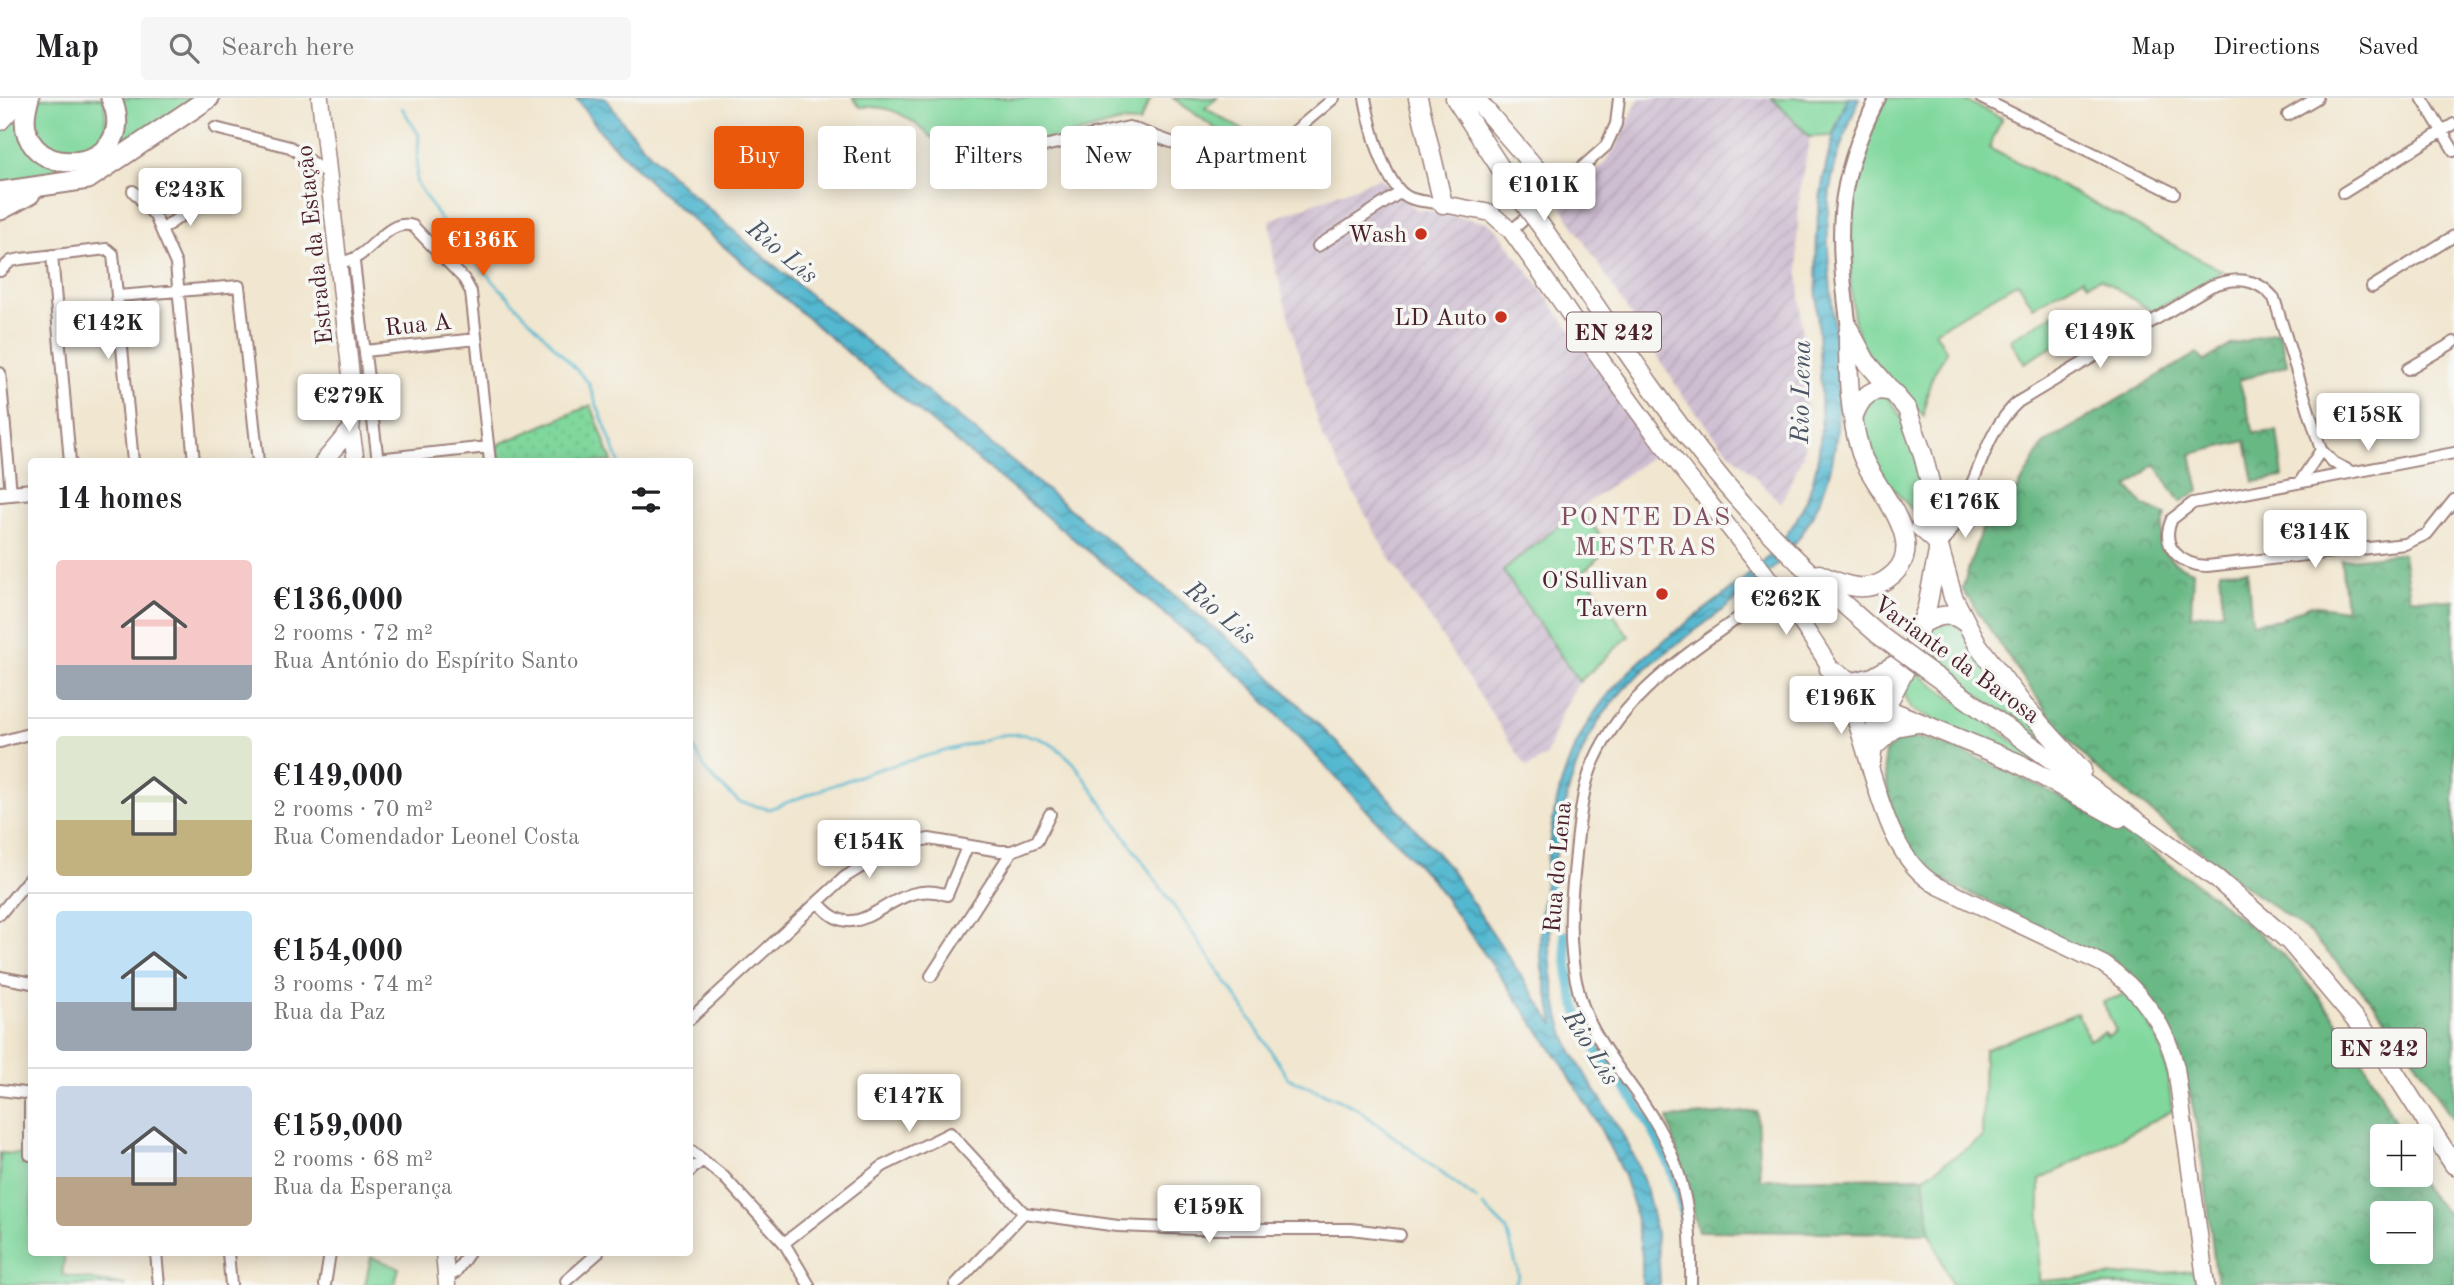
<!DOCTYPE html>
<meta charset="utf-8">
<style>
body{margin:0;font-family:"Old Standard TT",serif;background:#f6f6f6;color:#202124;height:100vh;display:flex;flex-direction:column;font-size:26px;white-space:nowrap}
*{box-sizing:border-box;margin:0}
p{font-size:23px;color:#757577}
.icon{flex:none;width:38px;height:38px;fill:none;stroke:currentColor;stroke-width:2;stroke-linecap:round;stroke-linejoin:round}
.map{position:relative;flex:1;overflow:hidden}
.drawer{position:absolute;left:28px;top:360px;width:665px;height:798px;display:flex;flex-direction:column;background:#fff;border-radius:7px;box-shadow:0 4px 18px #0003}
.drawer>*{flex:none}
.hud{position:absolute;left:714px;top:28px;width:665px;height:63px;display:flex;gap:14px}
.buttons{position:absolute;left:2370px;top:1026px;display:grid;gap:14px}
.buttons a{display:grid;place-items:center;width:63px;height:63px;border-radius:7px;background:#fff;box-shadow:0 4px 18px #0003;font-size:35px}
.price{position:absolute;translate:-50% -60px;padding:0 16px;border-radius:7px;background:#fff;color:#222;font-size:23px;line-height:46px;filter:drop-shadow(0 2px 4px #0008)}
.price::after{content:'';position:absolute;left:50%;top:42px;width:21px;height:16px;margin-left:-10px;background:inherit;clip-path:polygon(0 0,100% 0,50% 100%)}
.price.current{background:#ea580c;color:#fff}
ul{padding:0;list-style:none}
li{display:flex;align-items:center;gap:21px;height:175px;padding:0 28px}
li+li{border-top:2px solid #e0e0e0}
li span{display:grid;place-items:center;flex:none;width:196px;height:140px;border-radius:7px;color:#555}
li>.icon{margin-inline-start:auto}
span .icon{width:84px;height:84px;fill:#fffc;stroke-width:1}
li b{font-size:30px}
h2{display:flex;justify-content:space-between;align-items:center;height:84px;padding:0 28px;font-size:30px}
.tag{padding:0 24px;border-radius:7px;background:#fff;box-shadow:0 4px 18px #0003;font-size:24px;line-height:63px}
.tag.current{background:#ea580c;color:#fff}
header{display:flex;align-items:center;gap:42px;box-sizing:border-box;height:98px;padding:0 35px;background:#fff;border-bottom:2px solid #e0e0e0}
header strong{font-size:33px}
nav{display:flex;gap:38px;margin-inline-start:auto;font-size:24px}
.search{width:490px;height:63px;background:#f6f6f6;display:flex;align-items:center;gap:18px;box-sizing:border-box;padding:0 24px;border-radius:7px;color:#757577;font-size:26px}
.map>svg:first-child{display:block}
</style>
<header>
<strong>Map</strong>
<div class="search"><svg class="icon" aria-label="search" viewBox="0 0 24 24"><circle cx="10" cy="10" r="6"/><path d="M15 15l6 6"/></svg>Search here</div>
<nav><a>Map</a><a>Directions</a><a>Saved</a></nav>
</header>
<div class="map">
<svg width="2454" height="1187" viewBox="0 0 2454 1187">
<defs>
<pattern id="industrial-furrows" width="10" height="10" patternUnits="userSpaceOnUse" patternTransform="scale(1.75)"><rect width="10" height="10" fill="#cebed1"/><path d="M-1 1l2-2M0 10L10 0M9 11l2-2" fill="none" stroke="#b2a3b4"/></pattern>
<pattern id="forest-crowns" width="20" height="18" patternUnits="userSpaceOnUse" patternTransform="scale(1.75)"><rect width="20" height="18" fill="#68b884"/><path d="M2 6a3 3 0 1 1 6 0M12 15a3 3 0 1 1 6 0" fill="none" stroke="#58956c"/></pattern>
<pattern id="park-dots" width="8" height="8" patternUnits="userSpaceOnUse" patternTransform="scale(1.75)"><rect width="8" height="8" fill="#80d89d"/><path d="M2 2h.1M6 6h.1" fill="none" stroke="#70b987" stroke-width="1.8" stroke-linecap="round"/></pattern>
<pattern id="water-waves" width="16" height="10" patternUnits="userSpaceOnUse" patternTransform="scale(1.75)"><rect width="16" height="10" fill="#52b8d0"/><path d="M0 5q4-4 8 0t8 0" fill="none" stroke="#4695a9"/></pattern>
</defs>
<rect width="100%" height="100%" fill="#f6f6f2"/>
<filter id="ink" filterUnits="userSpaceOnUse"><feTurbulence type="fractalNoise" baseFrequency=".0143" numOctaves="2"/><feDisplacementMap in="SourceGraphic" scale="14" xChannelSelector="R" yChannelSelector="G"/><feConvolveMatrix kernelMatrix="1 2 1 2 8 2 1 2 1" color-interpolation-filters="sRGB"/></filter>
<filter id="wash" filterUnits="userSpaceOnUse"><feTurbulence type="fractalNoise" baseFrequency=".00686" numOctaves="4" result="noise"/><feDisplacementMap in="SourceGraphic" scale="28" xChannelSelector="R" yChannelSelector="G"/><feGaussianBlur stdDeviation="1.57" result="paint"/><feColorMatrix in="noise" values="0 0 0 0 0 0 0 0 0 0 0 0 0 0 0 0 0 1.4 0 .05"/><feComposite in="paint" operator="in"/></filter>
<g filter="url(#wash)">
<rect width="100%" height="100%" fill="#f1e6cf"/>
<!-- industrial -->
<path fill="url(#industrial-furrows)" d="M1639,0H1772L1810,39L1800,90L1797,145L1807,323L1803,357L1781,405L1720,344L1683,298L1561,108L1598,73L1617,48Z
M1379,80L1416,111L1487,124L1497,131L1659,353L1573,415L1503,472L1579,584L1563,610L1546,658L1527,670L1385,452L1322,338L1274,166L1270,122Z"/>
<!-- grass -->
<path fill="#80d89d" stroke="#657c64" stroke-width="2" d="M34,0H104C110,50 102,49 56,56L36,39Z
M116,0H199L91,73L0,87V33L19,14L30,51L97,64Z
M853,0H1151L1139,25L1120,24C1088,32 989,65 964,57C921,44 915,5 860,9Z
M1173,0H1217L1205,10L1269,47L1254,58Z
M1772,0H1848L1832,38L1810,39Z
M1886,0H1960L2002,20L1989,50L2223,173L2153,214L2100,180L2088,186L2083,180L2033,209L2018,184L1935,233L1947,254C1932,274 1926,292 1924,318C1905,298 1865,260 1857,234C1850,210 1845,120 1849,95C1854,62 1872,30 1886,0Z
M2054,216L2068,240L2024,265L2010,241Z
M1884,296C1920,332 1923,388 1933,435L1873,368L1860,329L1866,302Z
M1579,411L1610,449L1583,474L1629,538L1579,584L1503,473Z
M1955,525L2059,657L1932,563L1920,577L2079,690L1912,611L1903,593L1925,536L1937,526Z
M2126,896C2163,940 2166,957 2172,1013L2040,1082L2039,1183L2194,1173L2196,1187H1952L1930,1135L1924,1079L1982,1040L1984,952L2077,915L2089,942L2105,934L2107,938L2116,933L2103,904Z
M0,1055L31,1057L32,1155H65L62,1177L125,1187H8L0,1184Z
M371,1159L399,1170L394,1187H365Z"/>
<!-- forest -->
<path fill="url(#forest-crowns)" stroke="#596c58" stroke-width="2" fill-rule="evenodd" d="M2278,233L2288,267L2239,282L2254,335L2277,333L2283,379L2254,384L2246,343L2191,356L2199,393L2180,404L2155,366L2128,389L2143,407L2166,417C2156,447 2163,463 2193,473L2191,518L2223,514L2220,473L2247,472L2252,525L2280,521L2311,507L2346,512L2341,462L2403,455L2410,500L2454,503V1024L2420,969L2371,902L2310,835L2234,780L2092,667L2053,623L1962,491L1990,404L2005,414L2043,346L2197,255L2204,263L2231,247Z
M1902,640C1927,638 1952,650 1974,659C2069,697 2159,753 2237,818C2252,831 2269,842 2282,856C2333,910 2372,970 2401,1038H2382V1076H2418L2423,1089L2454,1122V1187H2217C2207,1107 2199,974 2156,907C2108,877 2062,842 2012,815C1981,798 1943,789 1918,765C1899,747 1881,679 1885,654ZM2382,1115H2420V1153H2382Z
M1757,1013L1760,1081L1924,1079L1930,1135L1698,1133L1668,1020Z"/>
<!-- park -->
<path fill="url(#park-dots)" stroke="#657c64" stroke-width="2" d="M591,307L612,364H501L497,347Z"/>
<!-- water -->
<path fill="url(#water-waves)" stroke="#4e6c7e" stroke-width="2" d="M576,0H606C643,59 701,103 752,149L1260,568L1361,669L1448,768L1554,927C1552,905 1542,882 1541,860C1538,832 1543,803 1546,775C1557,650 1592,595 1692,521C1739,486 1788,452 1809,395C1828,342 1820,288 1818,233C1814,150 1814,77 1848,0H1859C1847,33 1832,66 1829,101C1820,198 1861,311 1819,404C1794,460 1756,488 1708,523C1676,547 1642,570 1616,600C1565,659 1555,743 1550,818C1548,855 1554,916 1570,949C1591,993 1625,1030 1641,1076C1654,1111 1659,1150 1660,1187H1642V1158L1633,1106L1624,1078L1598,1026L1561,964L1432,782L1246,583L860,265L661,95L605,39Z"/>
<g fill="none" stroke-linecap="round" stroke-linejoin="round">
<!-- stream -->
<path stroke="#52b8d0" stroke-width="2.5" d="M402,10L419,37L416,84L451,138L588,284L619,364
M690,643L708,676L739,704L769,711L872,673L1002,637C1034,633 1052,643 1074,665L1232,892L1288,980L1355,1009L1477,1102
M1483,1108L1507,1132L1519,1178L1514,1187"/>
<!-- canal -->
<path stroke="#52b8d0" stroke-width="10" d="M1565,837C1567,870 1570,900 1585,931C1596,955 1615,975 1630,996C1657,1033 1678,1079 1684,1123"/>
</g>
</g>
<g filter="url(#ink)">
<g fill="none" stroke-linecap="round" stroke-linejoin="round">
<defs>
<path id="minor" d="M1365,0C1370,26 1384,89 1410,100C1420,104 1433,104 1443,106
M1981,0L2174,95
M2422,0L2454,53
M2288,17L2317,0
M215,30L290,49L329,77
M977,63L1129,29L1227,64L1253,63L1269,55L1334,0
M133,93L155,118L176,166L194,364
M2343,95L2454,26
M163,131L200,104
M1511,133L1606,48L1616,26L1619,0
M1318,148L1401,94
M52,157L70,364
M339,164C371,164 383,119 413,128L464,181L471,194L490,364
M354,164L378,364
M0,173L11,163L21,161L107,151L113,156L133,364
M2372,189L2454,138
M118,198L239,188L258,364
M365,253L476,241
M2408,271L2454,244
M0,275L11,395
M2454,355L2193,405L2172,421C2159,449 2181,467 2207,468L2405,446L2427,436L2454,402
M377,361L488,349
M2300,384L2321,352
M1938,445L1944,444L1954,429L1955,415C1982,379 1982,337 2018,304L2211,188C2236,179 2256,179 2274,200L2321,352L2334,365L2352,374
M0,644L32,635
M818,804C862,859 889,776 947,797L967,749
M0,816L32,777
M931,878L1012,753
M0,879L32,885
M690,921L845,779L884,755L899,747L929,741L1000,753H1012L1037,743L1050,716
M0,992L32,996
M690,1052L724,1079L784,1145L809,1187
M30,1057V995
M690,1073L701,1063
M784,1145L883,1068L950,1035L1024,1115L1118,1128L1196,1131H1351L1400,1137
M156,1155L159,1187
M228,1155L231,1187
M446,1178L455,1175L469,1155
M566,1183L598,1155
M325,1187L330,1155
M955,1187L1024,1115
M1691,1187C1692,1128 1688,1081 1658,1029C1638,993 1609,963 1591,927C1568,881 1568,825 1574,776C1577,746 1579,715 1586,686C1610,596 1706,545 1776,493"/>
<path id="tertiary" d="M1849,231C1837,138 1833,87 1878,0
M0,396L32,393"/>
<path id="secondary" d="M320,0L354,305L351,331L356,364
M1443,106L1491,115L1511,133C1561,201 1606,273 1658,340C1719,420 1796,505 1843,592C1873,649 1878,756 1938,788L2103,866C2139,890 2167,928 2176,970L2206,1187
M323,364L351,331
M444,1155L447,1187"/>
<path id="primary" d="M1418,0L1443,106
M1455,0L1518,97
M1475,0L1556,94
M0,4L4,0
M0,23L21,0
M1544,132C1603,218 1660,307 1727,388C1773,442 1825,491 1879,537
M1849,231L1866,263L1907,311L1923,357L1938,416V454L1927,509L1905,572L1875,630L1871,664
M1853,320C1860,299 1873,285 1896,296
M1920,429L1938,445L1953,499L1978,547L2023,607L2082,672
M1819,476C1840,486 1862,496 1884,483C1940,449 1870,389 1860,352C1849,314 1848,276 1848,236
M1916,529C1932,520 1949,511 1964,524
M1829,571L1874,595L1885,608
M1928,573L2217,781L2290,844L2379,950L2454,1067
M1854,584L1873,579L1896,566
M1843,593L2016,664L2119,720
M1871,652L1895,629L1918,625"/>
<path id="motorway" d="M29,0C0,90 147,80 111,0
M0,94L88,81L209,0
M0,112L30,96"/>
</defs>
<!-- minor casing -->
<use href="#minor" stroke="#9e827d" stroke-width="14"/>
<!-- tertiary casing -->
<use href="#tertiary" stroke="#9e827d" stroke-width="18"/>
<!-- secondary casing -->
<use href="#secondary" stroke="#9e827d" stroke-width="19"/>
<!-- primary casing -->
<use href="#primary" stroke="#9e827d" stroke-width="21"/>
<!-- motorway casing -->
<use href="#motorway" stroke="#9e827d" stroke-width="23"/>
<!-- minor -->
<use href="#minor" stroke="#fff" stroke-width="10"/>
<!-- tertiary -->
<use href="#tertiary" stroke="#fff" stroke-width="14"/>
<!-- secondary -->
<use href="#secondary" stroke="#fff" stroke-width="16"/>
<!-- primary -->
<use href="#primary" stroke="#fff" stroke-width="18"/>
<!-- motorway -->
<use href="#motorway" stroke="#fff" stroke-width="19"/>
<defs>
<path id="primary-bridge" d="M1518,97L1544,132
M1879,537L1928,573"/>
</defs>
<!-- primary-bridge casing -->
<use href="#primary-bridge" stroke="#9e827d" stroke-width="21" stroke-linecap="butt"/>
<!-- primary-bridge -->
<use href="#primary-bridge" stroke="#fff" stroke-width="18"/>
</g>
</g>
<!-- markers -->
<g fill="#c8321e" stroke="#f6f6f2" stroke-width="2.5">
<circle cx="1421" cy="136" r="7"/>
<circle cx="1501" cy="219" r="7"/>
<circle cx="1662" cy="496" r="7"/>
</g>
<g text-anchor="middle" stroke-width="7" stroke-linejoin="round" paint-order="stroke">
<!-- shield labels -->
<g fill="#f6f6f2" stroke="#7e6067" stroke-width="2">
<rect x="1567" y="214.5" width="94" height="39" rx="5"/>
<rect x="2332" y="930.5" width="94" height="39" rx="5"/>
</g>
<g font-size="23" font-weight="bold" fill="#4a1f2b">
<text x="1614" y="242">EN 242</text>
<text x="2379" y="958">EN 242</text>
</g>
<!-- poi labels -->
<g font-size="24" fill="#4a1f2b" stroke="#f6f6f2" text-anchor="end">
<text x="1407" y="144">Wash</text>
<text x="1487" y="227">LD Auto</text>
<text x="1648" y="490">O'Sullivan<tspan x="1648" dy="28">Tavern</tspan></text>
</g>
<!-- street labels -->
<g font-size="24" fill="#4a1f2b" stroke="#f6f6f2">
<text transform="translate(314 147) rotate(-96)" y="8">Estrada da Estação</text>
<text transform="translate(418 226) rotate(-6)" y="8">Rua A</text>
<text transform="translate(1957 561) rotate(36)" y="8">Variante da Barosa</text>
<text transform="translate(1557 769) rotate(-85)" y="8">Rua do Lena</text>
</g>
<!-- water labels -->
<g font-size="26" font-style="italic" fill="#4d5565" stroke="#f6f6f2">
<text transform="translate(783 153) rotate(40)" y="9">Rio Lis</text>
<text transform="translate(1800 294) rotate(-89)" y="9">Rio Lena</text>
<text transform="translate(1221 514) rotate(40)" y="9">Rio Lis</text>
<text transform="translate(1592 949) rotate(58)" y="9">Rio Lis</text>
</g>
<!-- neighbourhood labels -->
<g font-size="26" letter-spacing="2" fill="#824f61" stroke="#f6f6f2">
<text x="1646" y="427">PONTE DAS<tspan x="1646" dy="30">MESTRAS</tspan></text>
</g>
</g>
</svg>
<div class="buttons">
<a>+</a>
<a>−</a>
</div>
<b class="price" style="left:1544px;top:125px">€101K</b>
<b class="price" style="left:190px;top:130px">€243K</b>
<b class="price current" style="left:483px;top:180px">€136K</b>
<b class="price" style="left:108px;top:263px">€142K</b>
<b class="price" style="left:2100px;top:272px">€149K</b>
<b class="price" style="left:349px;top:336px">€279K</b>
<b class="price" style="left:2368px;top:355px">€158K</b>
<b class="price" style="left:1965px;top:442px">€176K</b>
<b class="price" style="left:2315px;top:472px">€314K</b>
<b class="price" style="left:1786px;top:539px">€262K</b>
<b class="price" style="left:1841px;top:638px">€196K</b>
<b class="price" style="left:869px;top:782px">€154K</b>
<b class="price" style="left:909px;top:1036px">€147K</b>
<b class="price" style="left:1209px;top:1147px">€159K</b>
<div class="hud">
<a class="tag current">Buy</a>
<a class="tag">Rent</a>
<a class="tag">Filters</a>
<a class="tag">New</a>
<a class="tag">Apartment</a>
</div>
<section class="drawer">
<h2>14 homes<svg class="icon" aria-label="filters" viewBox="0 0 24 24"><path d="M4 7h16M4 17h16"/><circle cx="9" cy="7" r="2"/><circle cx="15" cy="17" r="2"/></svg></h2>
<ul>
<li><span style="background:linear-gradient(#f6c9c9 75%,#9aa5b1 0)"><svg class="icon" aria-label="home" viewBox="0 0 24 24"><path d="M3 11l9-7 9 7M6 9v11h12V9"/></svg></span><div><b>€136,000</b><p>2 rooms · 72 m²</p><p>Rua António do Espírito Santo</p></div></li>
<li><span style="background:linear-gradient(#dfe7d0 60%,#c2b280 0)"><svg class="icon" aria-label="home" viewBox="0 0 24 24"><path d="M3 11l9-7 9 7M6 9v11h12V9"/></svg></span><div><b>€149,000</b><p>2 rooms · 70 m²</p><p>Rua Comendador Leonel Costa</p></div></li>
<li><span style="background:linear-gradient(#bfe0f5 65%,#9aa5b1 0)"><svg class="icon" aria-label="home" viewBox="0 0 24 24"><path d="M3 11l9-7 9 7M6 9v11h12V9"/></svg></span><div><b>€154,000</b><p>3 rooms · 74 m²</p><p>Rua da Paz</p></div></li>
<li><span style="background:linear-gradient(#c9d6e8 65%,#b9a48a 0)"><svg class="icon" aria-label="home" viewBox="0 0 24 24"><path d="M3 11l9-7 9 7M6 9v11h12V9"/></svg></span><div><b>€159,000</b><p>2 rooms · 68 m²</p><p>Rua da Esperança</p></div></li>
</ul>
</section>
</div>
